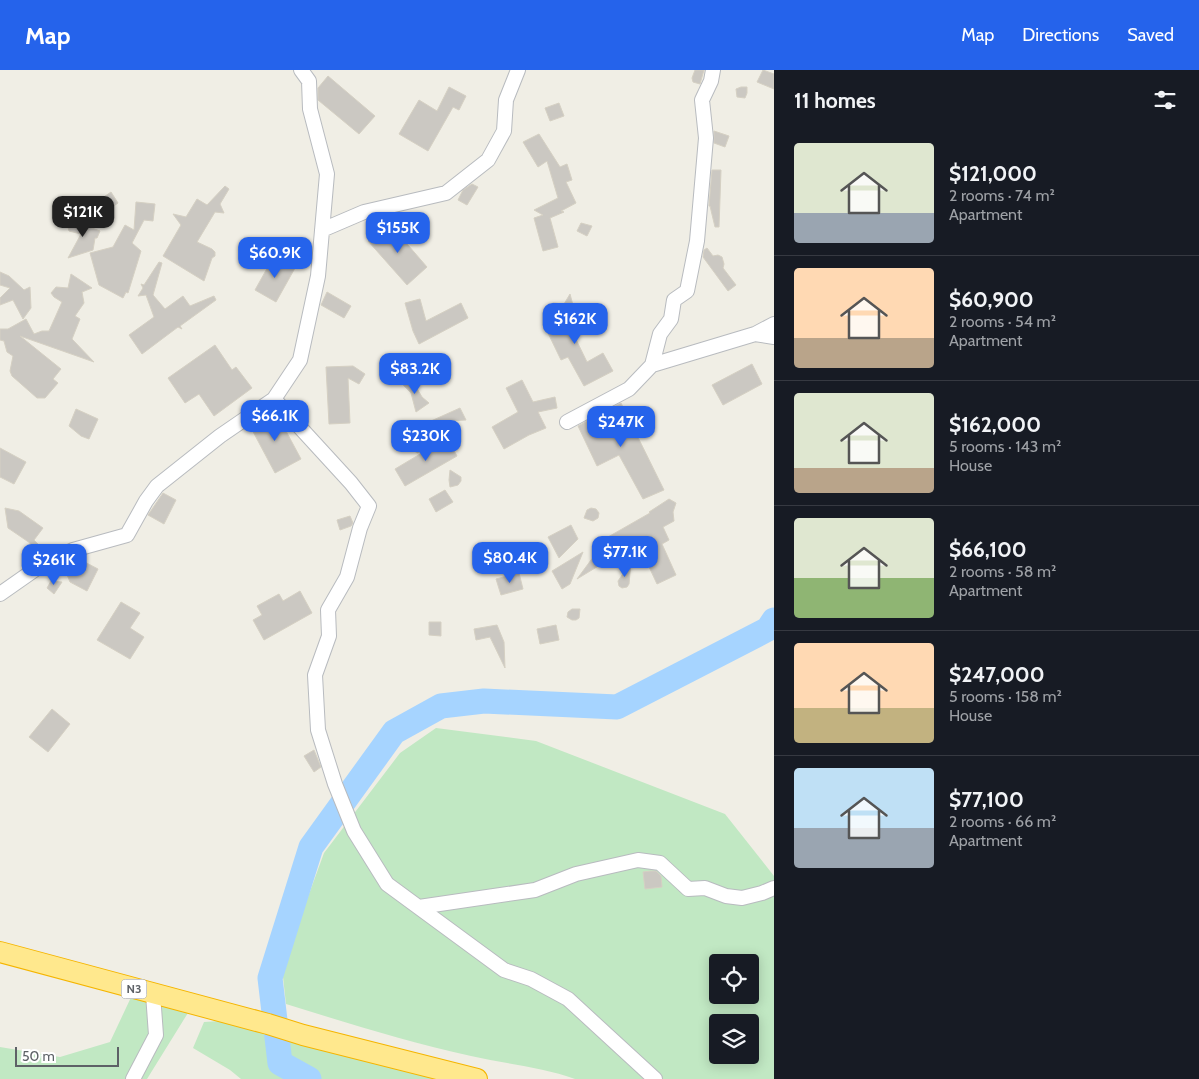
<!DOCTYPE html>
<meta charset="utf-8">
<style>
body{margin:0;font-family:Cabin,sans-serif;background:#20242c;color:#f1f3f6;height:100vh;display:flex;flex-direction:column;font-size:19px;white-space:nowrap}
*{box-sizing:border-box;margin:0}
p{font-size:16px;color:#9ea1a6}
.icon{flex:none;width:28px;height:28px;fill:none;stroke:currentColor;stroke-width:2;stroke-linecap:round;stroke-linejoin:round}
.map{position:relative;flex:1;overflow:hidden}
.details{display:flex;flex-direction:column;background:#171b24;width:425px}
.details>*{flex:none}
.tools{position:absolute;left:709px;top:884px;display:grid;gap:10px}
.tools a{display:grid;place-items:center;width:50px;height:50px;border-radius:5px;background:#171b24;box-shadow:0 2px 12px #0003;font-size:25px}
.scale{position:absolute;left:15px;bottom:12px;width:104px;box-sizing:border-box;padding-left:5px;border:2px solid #5d6166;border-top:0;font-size:14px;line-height:18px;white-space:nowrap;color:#5d6166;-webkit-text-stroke:4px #fff;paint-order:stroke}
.price{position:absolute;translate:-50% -42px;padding:0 11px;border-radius:10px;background:#2563eb;color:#fff;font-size:16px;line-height:32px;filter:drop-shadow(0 1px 2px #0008)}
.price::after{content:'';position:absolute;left:50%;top:30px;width:15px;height:11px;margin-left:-8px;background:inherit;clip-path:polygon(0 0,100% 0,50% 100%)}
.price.active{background:#222;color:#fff}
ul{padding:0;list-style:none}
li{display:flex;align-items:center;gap:15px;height:125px;padding:0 20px}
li+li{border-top:1px solid #363941}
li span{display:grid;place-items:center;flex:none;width:140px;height:100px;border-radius:5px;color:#555}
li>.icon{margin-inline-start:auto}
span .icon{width:60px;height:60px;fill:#fffc;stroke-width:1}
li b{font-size:21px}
h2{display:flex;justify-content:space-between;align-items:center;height:60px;padding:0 20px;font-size:21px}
header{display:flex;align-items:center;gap:30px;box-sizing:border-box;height:70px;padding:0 25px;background:#2563eb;color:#fff}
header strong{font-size:24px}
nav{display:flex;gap:28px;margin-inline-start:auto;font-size:18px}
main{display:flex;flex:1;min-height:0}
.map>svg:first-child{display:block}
</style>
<header>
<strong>Map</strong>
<nav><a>Map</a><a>Directions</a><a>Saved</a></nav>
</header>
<main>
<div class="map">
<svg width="774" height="1009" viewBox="0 0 774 1009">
<rect width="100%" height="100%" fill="#f0eee5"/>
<!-- green -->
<path fill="#c1e8c3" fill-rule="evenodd" d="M436,658L536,671L725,744L774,806V1009H575C542,997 505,994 471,986C408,972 347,953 286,934L282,898L324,783L400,683ZM718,892H750V925H718ZM718,952H750V985H718Z
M134,921L191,938L147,1009H0V977L60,987L110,972Z
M266,948L454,1009H241L230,1000L193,978L204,952Z"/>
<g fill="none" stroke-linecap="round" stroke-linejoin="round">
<!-- river -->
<path stroke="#a6d4ff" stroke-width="25" d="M309,1009L280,993L270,908L311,777L394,662L441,636L484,631L617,637L768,559L774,550"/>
</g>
<!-- building -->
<path fill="#cbc8c2" stroke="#d5d0c3" d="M695,0H704L700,14L693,12L692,8Z
M763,0L774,4V19L757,12Z
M328,6L375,46L359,64L318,30V18Z
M449,17L466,26L459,40L453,37L428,81L399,64L419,30L437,41Z
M741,17H747V23L745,28L737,27L736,19Z
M559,33L564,46L550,51L545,38Z
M714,61L729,66L725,77L714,73Z
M539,64L560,97L567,94L572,110L566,112L576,133L561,141L564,142L550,148L558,177L543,181L534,148L543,145L534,140L558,128L547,91L538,97L523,72Z
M712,100H721L719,157H715L710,136H709Z
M472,114L478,117L467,135L458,130L463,120Z
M225,116L229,119L220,134L224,143L215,142L197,172L212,179L215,182V186L212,188L204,211L163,186L181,155L173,144L186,147L197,129L207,135Z
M111,122L118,133L98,147H93L88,138Z
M136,132L155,134L153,151L144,150L132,173L141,181L128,223L126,222L123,228L99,215L90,183L113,177L125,155L134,160Z
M73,151L85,155L86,153L89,157L100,161L97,168H95L93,180L68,188L81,164L69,161L67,153Z
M389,153L427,197L407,215L368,171Z
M581,153L592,156L587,166L577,161Z
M707,178L713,186L718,185L722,187L724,194L723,198L736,215L728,221L703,187L704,180Z
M274,186L295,198L276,232L255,220Z
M159,192L162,193L153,225L165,239L183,226L190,236L214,226L216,230L180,256L182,259L178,257L142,284L129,265L154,247L146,225L138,226L143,218L141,214L144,215Z
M0,202L9,206L24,220L30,217L31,238L23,249L13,230L0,235V228L10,218L0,215Z
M71,204L92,218L82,222L84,233L75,246L80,249L72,269L94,292L20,266L61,299L53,309L58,313L45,328H37L12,306L10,301L13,286L7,282L4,271L0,270V259H8L26,249L34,264L42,261H49L62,232L54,227L51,223L56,217L68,218Z
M327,222L351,236L344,248L321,235Z
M570,224L577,250L569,255L587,292L603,283L613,301L584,316L568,287L561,290L547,261L562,253L550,241V235L553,233L564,234Z
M420,229L426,251L461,233L468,248L419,274L413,261L405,233Z
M215,275L232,300L236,297L252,318L214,346L199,324L185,333L168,308Z
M752,294L762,314L723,335L712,315Z
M353,296L365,304L359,314L348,308L350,353L329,354L326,297Z
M408,308L412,310L422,327L429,333L416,342L411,323L404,316L402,312Z
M522,310L533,332L555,327L557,338L538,342L546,358L529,365L504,379L492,357L518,342L506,318Z
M621,333L664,420L643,429L619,385L597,396L578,356Z
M460,338L466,350L431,352V351Z
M76,339L98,349L89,369L81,366L69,356Z
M273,341L279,348L301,389L275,403L250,356Z
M409,361L423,368L418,383L402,375Z
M447,368L457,386L405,416L395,399Z
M0,378L26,392L14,414L0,407Z
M450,400L461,407V411L458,415L450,417L449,410Z
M445,420L453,432L436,442L429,429Z
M163,423L176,430L164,454L148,445Z
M669,429L676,433L673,442L674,451L663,457L669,470L662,474L676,505L657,514L643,484L648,480L641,470L577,509L608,467L650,443L649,442Z
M5,438L19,441L43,458L34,470L42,478L39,484L33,485L30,481V473L8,458Z
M591,438L596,439L599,443L598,448L593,451L584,448L587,440Z
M350,446L353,453L351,456L340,460L337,450Z
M571,455L578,469L559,488L548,467Z
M583,482L570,514L562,519L552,501Z
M79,489L98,499L87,521L70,512L63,495L71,491L77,493Z
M631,492L629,514L627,517L622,518L619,516L618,511Z
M519,503L523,519L501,525L496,509Z
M51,511L62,512L54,524L47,518Z
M300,521L312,543L264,570L253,550L262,545L257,536L279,524L283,531Z
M121,532L140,543L130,558L144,567L130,589L97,570Z
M572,539H580L579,548L576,550H572L567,547L568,542Z
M429,552H441V566L429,565Z
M497,555L504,572L505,598L490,567L476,570L474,559Z
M556,555L559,570L540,574L537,559Z
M52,639L70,654L48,682L29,667Z
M314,680L321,697L314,702L304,686Z
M651,801H656L661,806L662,817L645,819L643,802Z"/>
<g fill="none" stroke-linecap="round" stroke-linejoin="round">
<defs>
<path id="minor" d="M322,160L364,142L446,123L488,90L504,61L506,30L518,0
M755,264L774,254
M652,295L755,264L774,267
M274,329L351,413L369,436L360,458L347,507L328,540L329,566L315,605L318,660L335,714L354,761L387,814L504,900L531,909L568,929L655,1009
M567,352L629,319L652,295L660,264L671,249L674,230L687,221L697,171L706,68L702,30L711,11L713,0
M0,524L40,496L73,480L127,465L146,431L157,416L220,366L274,329L300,290L318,206L327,104L310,39L309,11L301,0
M419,837L535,820L576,804L638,790L660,793L688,819L705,818L726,826L742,828L762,823L774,818
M133,1009L156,965L153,924"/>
<path id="highway" d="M0,882L268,954L303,965L477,1009"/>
</defs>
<!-- minor casing -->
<use href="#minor" stroke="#b8bbbf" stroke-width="16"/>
<!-- highway casing -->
<use href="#highway" stroke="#f5b500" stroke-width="22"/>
<!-- minor -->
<use href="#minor" stroke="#fff" stroke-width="14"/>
<!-- highway -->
<use href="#highway" stroke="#ffe88d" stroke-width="20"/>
</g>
<g text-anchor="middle" stroke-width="4.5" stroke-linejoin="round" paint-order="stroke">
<!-- shield labels -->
<rect fill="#fff" stroke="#8e9094" stroke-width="1" x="121.5" y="909.5" width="25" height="19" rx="4"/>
<g font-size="12" font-weight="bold" fill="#5d6166">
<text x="134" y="923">N3</text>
</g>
</g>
</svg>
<div class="tools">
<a><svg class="icon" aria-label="locate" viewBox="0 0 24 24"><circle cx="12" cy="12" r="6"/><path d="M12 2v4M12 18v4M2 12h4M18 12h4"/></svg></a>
<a><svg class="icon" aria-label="layers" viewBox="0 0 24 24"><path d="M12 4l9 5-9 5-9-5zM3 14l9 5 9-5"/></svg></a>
</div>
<div class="scale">50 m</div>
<b class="price active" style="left:83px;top:168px">$121K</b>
<b class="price" style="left:398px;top:184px">$155K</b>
<b class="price" style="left:275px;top:209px">$60.9K</b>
<b class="price" style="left:575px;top:275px">$162K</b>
<b class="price" style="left:415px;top:325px">$83.2K</b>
<b class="price" style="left:275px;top:372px">$66.1K</b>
<b class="price" style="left:621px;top:378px">$247K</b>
<b class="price" style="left:426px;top:392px">$230K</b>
<b class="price" style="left:625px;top:508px">$77.1K</b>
<b class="price" style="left:510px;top:514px">$80.4K</b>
<b class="price" style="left:54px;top:516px">$261K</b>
</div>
<section class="details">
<h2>11 homes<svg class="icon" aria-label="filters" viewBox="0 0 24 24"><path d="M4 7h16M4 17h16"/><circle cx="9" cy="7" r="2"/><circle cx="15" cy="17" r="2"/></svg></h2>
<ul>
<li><span style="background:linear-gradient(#dfe7d0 70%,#9aa5b1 0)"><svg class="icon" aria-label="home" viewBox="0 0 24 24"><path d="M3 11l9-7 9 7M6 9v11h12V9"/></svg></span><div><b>$121,000</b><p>2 rooms · 74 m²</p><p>Apartment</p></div></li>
<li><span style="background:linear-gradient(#ffd9b3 70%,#b9a48a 0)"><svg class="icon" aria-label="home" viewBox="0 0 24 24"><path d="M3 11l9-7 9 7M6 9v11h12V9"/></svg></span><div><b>$60,900</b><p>2 rooms · 54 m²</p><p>Apartment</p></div></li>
<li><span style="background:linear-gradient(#dfe7d0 75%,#b9a48a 0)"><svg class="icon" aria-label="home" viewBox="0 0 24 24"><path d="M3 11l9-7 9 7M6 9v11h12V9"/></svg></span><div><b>$162,000</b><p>5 rooms · 143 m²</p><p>House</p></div></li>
<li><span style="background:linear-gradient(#dfe7d0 60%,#8fb573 0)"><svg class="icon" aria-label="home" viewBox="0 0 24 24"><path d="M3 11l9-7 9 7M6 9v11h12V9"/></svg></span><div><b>$66,100</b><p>2 rooms · 58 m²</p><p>Apartment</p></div></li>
<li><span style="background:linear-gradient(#ffd9b3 65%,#c2b280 0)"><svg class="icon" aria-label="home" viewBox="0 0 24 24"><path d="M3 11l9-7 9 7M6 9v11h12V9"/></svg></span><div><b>$247,000</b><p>5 rooms · 158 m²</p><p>House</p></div></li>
<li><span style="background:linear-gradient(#bfe0f5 60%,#9aa5b1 0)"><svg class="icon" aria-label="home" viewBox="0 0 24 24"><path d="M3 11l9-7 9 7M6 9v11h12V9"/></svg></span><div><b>$77,100</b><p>2 rooms · 66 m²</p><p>Apartment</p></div></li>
</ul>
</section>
</main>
